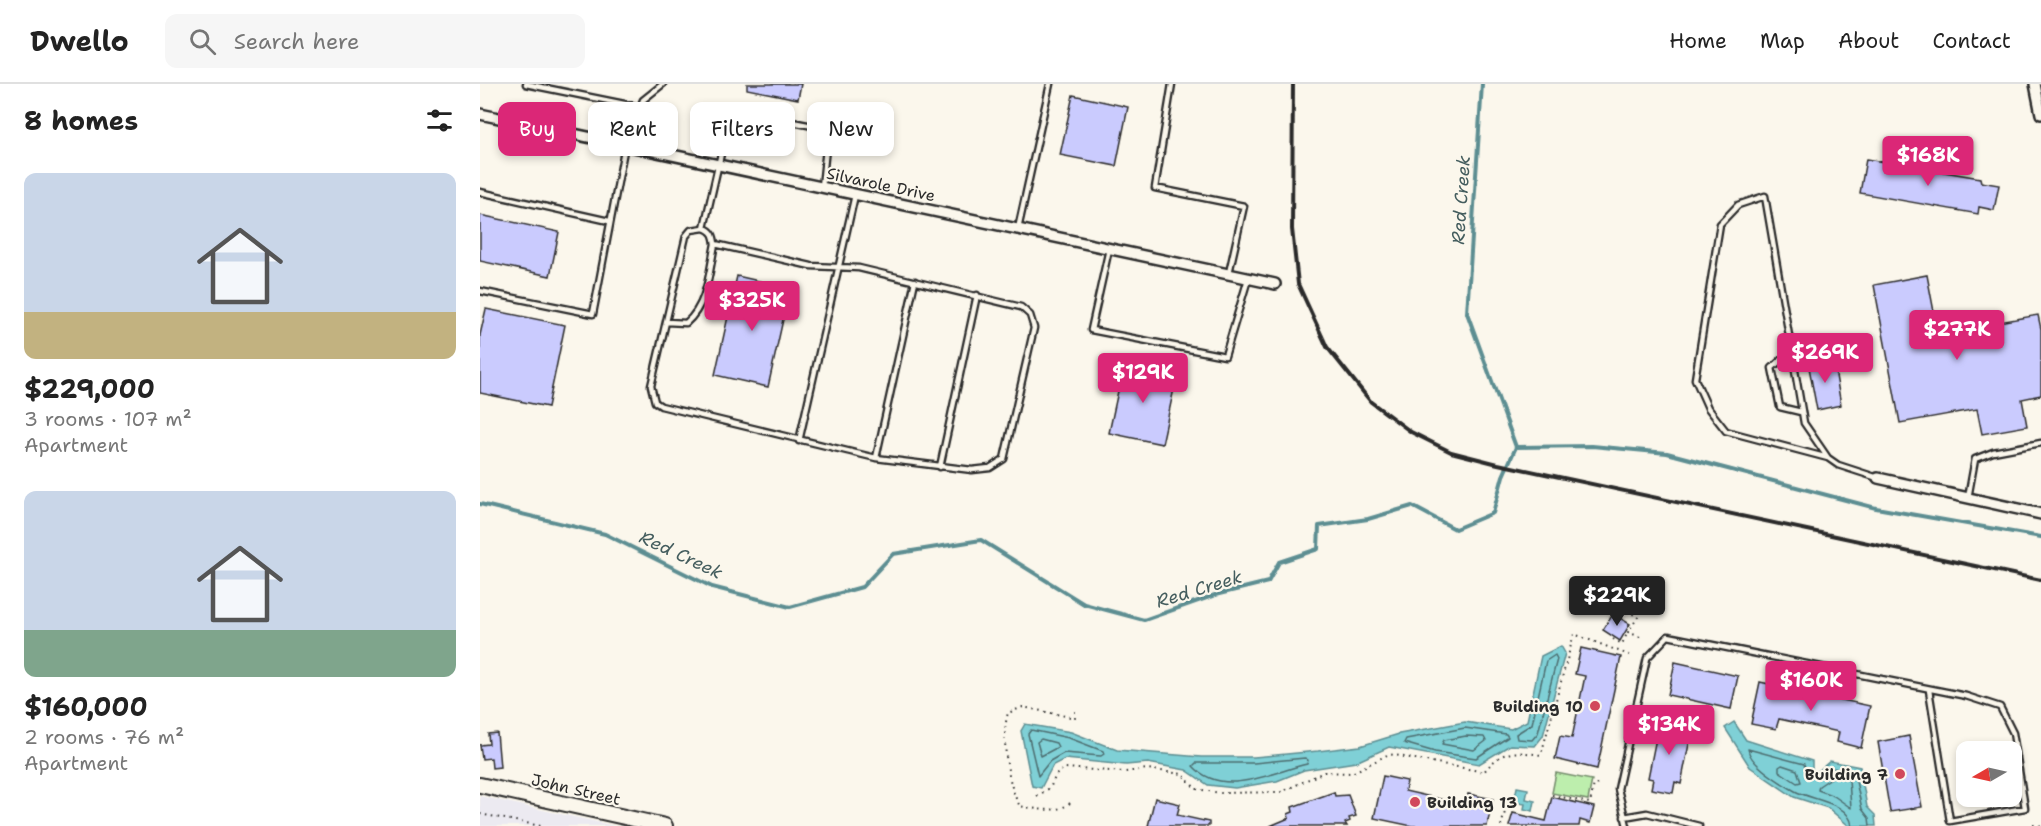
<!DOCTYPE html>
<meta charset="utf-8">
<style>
body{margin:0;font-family:"Shantell Sans",sans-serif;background:#f6f6f6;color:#222;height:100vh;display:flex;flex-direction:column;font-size:22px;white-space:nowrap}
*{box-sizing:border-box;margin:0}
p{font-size:20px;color:#767676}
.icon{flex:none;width:33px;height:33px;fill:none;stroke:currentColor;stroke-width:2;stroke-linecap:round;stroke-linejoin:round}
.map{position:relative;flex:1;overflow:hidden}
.sheet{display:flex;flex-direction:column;background:#fff;width:480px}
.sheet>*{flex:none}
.hud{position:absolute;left:18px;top:18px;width:570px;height:54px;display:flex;gap:12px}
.needle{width:39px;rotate:261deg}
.tools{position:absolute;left:1476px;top:657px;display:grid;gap:12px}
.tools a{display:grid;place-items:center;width:66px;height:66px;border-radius:12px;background:#fff;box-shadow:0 3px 9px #0003;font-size:30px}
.price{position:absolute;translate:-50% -51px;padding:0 14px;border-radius:6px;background:#db2777;color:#fff;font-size:20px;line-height:39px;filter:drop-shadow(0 2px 3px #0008)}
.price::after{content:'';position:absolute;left:50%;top:36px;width:18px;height:14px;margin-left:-9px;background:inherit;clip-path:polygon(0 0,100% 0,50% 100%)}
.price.selected{background:#222;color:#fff}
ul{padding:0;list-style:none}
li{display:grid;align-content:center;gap:12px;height:318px;padding:0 24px}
li span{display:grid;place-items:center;height:186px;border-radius:12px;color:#555}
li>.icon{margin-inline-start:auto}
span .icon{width:108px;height:108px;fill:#fffc;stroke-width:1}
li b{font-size:26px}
h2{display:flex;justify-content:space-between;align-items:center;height:72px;padding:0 24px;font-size:26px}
.pill{padding:0 21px;border-radius:12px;background:#fff;box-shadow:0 3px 9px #0003;font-size:21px;line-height:54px}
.pill.selected{background:#db2777;color:#fff}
header{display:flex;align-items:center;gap:36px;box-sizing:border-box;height:84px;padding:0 30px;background:#fff;border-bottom:2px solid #e0e0e0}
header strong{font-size:28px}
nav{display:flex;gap:33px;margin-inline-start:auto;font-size:21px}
.search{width:420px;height:54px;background:#f6f6f6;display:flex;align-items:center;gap:15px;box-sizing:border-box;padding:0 21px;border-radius:12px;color:#767676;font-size:22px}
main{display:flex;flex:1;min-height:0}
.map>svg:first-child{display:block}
</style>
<header>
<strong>Dwello</strong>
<div class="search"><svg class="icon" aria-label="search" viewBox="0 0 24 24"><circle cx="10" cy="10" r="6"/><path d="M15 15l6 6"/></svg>Search here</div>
<nav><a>Home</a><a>Map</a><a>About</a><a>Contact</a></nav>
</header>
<main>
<section class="sheet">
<h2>8 homes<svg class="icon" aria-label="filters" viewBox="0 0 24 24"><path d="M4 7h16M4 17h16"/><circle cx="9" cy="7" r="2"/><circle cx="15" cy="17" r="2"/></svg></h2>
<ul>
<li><span style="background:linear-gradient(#c9d6e8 75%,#c2b280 0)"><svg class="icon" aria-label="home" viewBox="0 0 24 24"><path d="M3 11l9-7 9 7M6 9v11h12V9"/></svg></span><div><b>$229,000</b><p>3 rooms · 107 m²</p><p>Apartment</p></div></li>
<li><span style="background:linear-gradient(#c9d6e8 75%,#7fa58c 0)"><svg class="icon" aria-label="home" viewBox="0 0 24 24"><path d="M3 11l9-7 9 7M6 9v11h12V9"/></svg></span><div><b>$160,000</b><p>2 rooms · 76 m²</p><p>Apartment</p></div></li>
</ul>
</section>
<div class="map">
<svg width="1561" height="742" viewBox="0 0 1561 742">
<rect width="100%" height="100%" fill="#fbf7ec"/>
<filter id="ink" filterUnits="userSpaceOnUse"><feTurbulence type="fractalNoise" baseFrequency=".0167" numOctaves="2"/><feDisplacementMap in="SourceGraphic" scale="12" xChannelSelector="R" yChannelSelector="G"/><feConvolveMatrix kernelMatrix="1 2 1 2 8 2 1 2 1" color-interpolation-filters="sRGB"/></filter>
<g filter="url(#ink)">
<!-- built -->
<path fill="#eceaf1" d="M0,712L122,739L135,742H0Z"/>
<!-- green -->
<path fill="#bdeead" stroke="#748c6c" stroke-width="1.5" d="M1076,689L1112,696L1108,716L1072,709Z"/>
<!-- water -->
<path fill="#7fd0d6" stroke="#5d8e92" stroke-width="1.5" d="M1081,562L1085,569L1063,652L1055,662L1030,661L999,680L909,663L876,678L824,686L797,697L755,704L728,701L706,686L668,679L646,681L585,675L573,681L561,704L552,702L541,647L545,640L591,648L637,666L721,673H774L838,667L880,662L919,650L985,638L1031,645L1047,637L1061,572Z
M1254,638L1266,656L1332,677V686L1337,688L1350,677L1380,683L1387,723L1395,731L1396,742H1369L1348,724L1314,713L1270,683L1245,644Z
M1037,703L1048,705L1046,715L1055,717L1053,727L1044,725L1045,720L1034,718Z"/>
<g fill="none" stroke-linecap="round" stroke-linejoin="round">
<!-- shore -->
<path stroke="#4d6d6f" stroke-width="1.5" d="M1075,571L1077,575L1058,649L1052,656L1037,655L1036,650L1052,640L1066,577Z
M985,644L1026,650L1028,653L996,674L955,668L924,659L926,655Z
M551,646L589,654L623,667L624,670L621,672L584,669L570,677L558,692L548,650Z
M986,652L1004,653L1006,657L994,666L962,660L964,656Z
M561,655L576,659L578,663L561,672L557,658Z
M825,674L828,676L827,680C792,688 743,715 713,682L716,679H774Z
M1302,681L1317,686L1321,698L1317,699L1299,687V683Z
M1354,692L1369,696L1371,724L1354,712L1338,706L1339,702Z
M1372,742C1370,718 1331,716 1315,707C1301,699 1270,681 1268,665L1324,680L1327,690C1339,697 1343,690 1352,684L1374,688L1382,725L1389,734L1390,742"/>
<!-- stream -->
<path stroke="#5d8e92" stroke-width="4" d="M1036,363L1112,362L1187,369L1396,424L1561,453
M0,420L125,450L232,503L310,523L382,503L413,470L501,456L604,520L664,536L735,511L788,498L799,478L838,465L839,442L888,435L932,422L975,445L1013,429L1023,392L1036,363L987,229L1002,0"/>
</g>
<!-- building -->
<path fill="#cacbfe" stroke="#2b2b2b" stroke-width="1.5" d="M267,0H321L318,15L267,5Z
M593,11L648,23L636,82L580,71Z
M1386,75L1500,94L1501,98L1519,101L1514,126L1499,123L1498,130L1380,109Z
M0,131L79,148L70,192L0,177Z
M1447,191L1458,249L1558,231L1561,245V311L1542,315L1547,342L1502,350L1497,325L1420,339L1394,201Z
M257,192L310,204L288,303L235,291Z
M6,225L85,241L68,323L0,309V251Z
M1353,274L1361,321L1337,326L1328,278Z
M644,279L697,291L682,360L629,349Z
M1133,530L1150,540L1140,557L1123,546Z
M1101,564L1141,573L1117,685L1075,675L1080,652L1092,654L1105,592L1095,590Z
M1195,578L1258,592L1251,625L1188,611Z
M1280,598L1390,622L1381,664L1357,658L1359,648L1299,635L1296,645L1271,640Z
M1189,634L1205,638L1203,648L1211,650L1201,700L1195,698L1193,709L1171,705L1173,695L1168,694L1178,644L1186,646Z
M17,649L20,683L12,684L11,674L2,675L0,661L9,660L8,650Z
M1429,652L1442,723L1410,728L1398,658Z
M903,692L927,697L925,707L986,721L988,710L1013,715L1007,742H932L894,734Z
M854,708L855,712L868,711L876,732L869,734L870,737L865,739L867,742H790L809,734L808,730L813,728L812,723Z
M1072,713L1114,723L1110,739L1100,736L1099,742H1029L1033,729L1066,737Z
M675,714L700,720L697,731L729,738V742H668Z"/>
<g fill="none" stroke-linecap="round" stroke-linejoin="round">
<defs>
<path id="lane" d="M46,0L159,23
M692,0L675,104L764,122L749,189
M0,108L129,137
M224,144C233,147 234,152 235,160L331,182L379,184L541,223L550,231L554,244L524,375L510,384L492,386L396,374L181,322L175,318L171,302L206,152L211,146L224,144L251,26L348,45L342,103
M538,145L570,0
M629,165L611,246L745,272L768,195
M0,207L113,230L145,61L163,16L183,0
M186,238L206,239C228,220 229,188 235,160
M1310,268L1292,284L1300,323L1321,328
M319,357L375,111
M396,374L435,197
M1348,374L1246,347L1228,324L1215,295L1240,140L1258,121L1285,112L1324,339L1348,374L1358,381L1398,394
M460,383L497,211
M1488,414L1495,375L1513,368L1561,359
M1144,733L1167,729L1219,742
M1147,742L1138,705L1167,574L1188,552L1486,612L1520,623L1533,649L1545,724L1470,737L1449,606"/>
<path id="street" d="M1555,0L1561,30
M0,30L795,200
M1398,394L1561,430"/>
<path id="secondary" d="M0,701L185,742"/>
</defs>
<!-- lane casing -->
<use href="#lane" stroke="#2b2b2b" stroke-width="9"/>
<!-- street casing -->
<use href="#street" stroke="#2b2b2b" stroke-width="14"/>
<!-- secondary casing -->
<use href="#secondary" stroke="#2b2b2b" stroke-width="18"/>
<!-- path -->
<path stroke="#2b2b2b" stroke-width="2" stroke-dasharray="1.5 4.5" stroke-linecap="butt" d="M1142,524L1158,533L1148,548L1160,553
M1133,555L1142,560L1148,548
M1072,711L1110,719L1114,700L1120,701
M557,712L570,704L576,691L584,684L645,688L667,685L702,690L716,705L741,709L801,708L844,688L872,689L909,670L1004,688C1022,665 1034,667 1061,671L1094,550L1149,571
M590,719C577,730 555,725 540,722C527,702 521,651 528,629L543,623L595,634V627
M0,730L61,742
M1553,741L1561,742
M1021,742L1025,728"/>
<!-- lane -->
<use href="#lane" stroke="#fbf7ec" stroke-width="4.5"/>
<!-- street -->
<use href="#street" stroke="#fbf7ec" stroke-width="9"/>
<!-- secondary -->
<use href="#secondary" stroke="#fbf7ec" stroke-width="14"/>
<!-- rail -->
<path stroke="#2b2b2b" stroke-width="4" d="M813,0L812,145L818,200L847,263L891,318L931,348L971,368L1018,380L1561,496"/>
</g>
</g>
<!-- markers -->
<g fill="#d1495b" stroke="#fbf7ec" stroke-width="2">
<circle cx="1115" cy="622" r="6"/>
<circle cx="1420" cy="690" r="6"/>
<circle cx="935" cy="718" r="6"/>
</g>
<g text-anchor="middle" stroke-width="4.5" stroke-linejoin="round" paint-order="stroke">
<!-- street labels -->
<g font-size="16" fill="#2b2b2b" stroke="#fbf7ec">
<text transform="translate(401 100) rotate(12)" y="6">Silvarole Drive</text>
<text transform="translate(96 705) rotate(13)" y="6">John Street</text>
</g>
<!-- poi labels -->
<g font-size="16" font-weight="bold" fill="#2b2b2b" stroke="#fbf7ec" text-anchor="end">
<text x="1103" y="628">Building 10</text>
<text x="1408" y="696">Building 7</text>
<text x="947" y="724" text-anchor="start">Building 13</text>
</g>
<!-- water labels -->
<g font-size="18" font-style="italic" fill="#445d5e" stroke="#fbf7ec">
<text transform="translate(981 116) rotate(-86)" y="6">Red Creek</text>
<text transform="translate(201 471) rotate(25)" y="6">Red Creek</text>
<text transform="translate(719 505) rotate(-17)" y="6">Red Creek</text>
</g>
</g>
</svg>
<div class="tools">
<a><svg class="needle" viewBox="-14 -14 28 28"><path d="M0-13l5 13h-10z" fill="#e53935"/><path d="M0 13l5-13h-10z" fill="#767676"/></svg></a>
</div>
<b class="price" style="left:1448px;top:103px">$168K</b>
<b class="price" style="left:272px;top:248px">$325K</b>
<b class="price" style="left:1477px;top:277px">$277K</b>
<b class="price" style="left:1345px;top:300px">$269K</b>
<b class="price" style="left:663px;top:320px">$129K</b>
<b class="price selected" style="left:1137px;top:543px">$229K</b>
<b class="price" style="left:1331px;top:628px">$160K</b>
<b class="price" style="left:1189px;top:672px">$134K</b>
<div class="hud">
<a class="pill selected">Buy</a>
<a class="pill">Rent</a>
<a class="pill">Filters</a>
<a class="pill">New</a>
</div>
</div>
</main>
